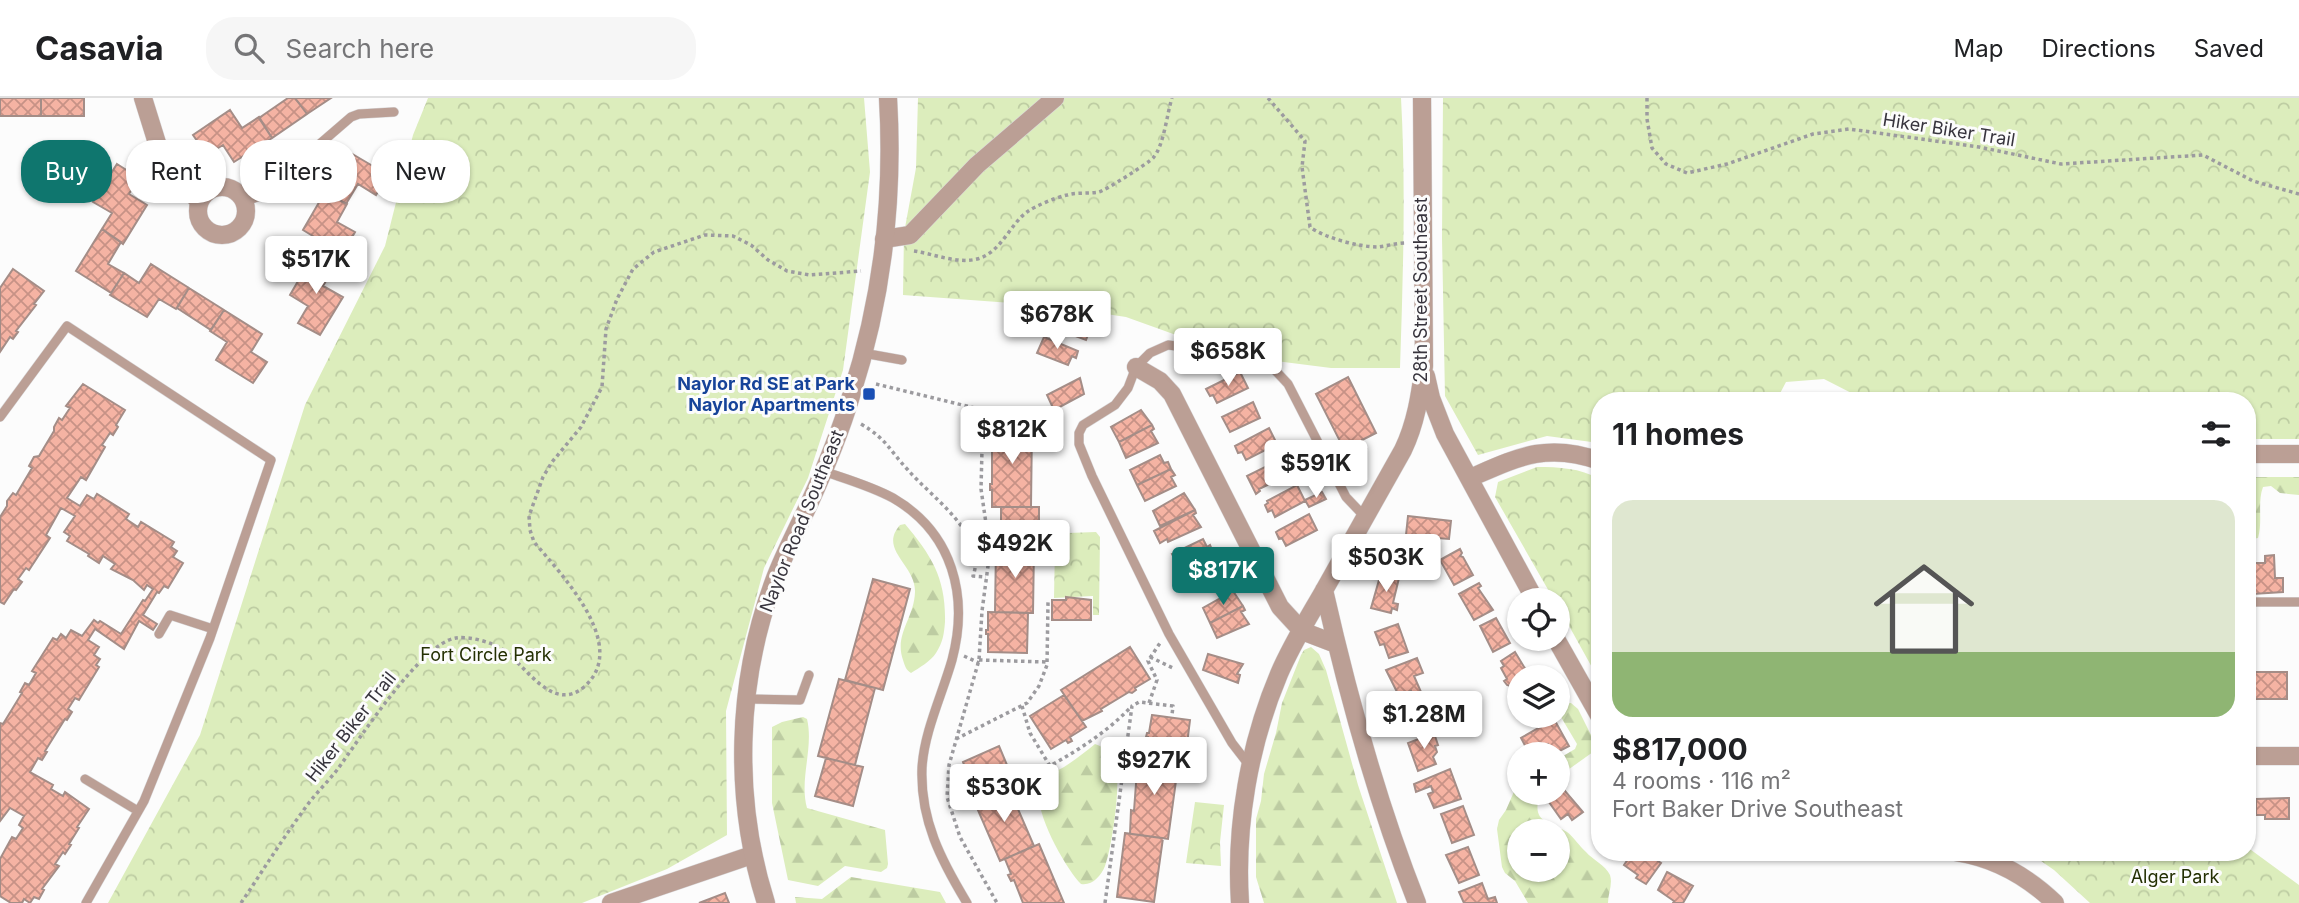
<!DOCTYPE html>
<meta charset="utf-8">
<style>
body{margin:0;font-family:Inter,sans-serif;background:#f6f6f6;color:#202124;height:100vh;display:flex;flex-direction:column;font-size:26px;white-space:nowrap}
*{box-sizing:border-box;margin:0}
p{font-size:23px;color:#757577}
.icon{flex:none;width:38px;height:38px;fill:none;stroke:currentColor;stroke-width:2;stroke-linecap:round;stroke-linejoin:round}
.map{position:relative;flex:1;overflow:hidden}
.details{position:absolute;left:1591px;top:294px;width:665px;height:469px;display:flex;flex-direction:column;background:#fff;border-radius:28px;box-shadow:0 2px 5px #0004}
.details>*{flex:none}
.guide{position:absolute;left:21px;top:42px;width:665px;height:63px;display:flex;gap:14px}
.buttons{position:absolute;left:1507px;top:490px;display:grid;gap:14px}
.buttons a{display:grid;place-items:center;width:63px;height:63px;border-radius:50%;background:#fff;box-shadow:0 2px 5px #0004;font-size:35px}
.price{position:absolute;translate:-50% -60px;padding:0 16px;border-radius:7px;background:#fff;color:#222;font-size:23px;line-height:46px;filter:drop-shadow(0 2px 4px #0008)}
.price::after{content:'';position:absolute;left:50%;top:42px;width:21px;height:16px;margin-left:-10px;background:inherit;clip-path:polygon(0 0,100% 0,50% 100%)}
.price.on{background:#0f766e;color:#fff}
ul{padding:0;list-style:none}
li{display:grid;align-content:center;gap:14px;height:371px;padding:0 21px}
li span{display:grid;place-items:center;height:217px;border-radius:21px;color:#555}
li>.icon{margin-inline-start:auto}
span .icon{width:126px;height:126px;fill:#fffc;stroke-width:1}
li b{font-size:30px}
h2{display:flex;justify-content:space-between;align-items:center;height:84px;padding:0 21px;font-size:30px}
.tag{padding:0 24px;border-radius:28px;background:#fff;box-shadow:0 2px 5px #0004;font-size:24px;line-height:63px}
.tag.on{background:#0f766e;color:#fff}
header{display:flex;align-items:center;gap:42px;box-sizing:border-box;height:98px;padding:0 35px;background:#fff;border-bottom:2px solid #e0e0e0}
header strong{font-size:33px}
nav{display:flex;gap:38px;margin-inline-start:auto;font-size:24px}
.search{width:490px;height:63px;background:#f6f6f6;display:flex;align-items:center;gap:18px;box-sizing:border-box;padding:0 24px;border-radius:28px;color:#757577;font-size:26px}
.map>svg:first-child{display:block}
</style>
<header>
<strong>Casavia</strong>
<div class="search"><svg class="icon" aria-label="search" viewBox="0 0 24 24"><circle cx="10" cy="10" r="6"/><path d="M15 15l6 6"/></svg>Search here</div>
<nav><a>Map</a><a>Directions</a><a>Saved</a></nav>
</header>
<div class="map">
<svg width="2299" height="805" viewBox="0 0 2299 805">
<defs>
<pattern id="forest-firs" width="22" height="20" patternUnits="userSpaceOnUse" patternTransform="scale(1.75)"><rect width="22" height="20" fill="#dcedbc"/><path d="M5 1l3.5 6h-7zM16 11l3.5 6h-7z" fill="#bdcca2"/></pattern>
<pattern id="park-crowns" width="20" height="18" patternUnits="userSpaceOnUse" patternTransform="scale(1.75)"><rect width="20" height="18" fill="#dcedbc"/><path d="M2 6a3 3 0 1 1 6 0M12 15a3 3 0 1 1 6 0" fill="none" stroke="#bdcca2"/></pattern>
<pattern id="building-cross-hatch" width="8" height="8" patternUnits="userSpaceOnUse" patternTransform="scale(1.75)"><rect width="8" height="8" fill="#f5b3a3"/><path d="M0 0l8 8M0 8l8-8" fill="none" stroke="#c79286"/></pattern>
</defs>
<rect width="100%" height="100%" fill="#fcfcfc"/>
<!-- forest -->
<path fill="url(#forest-firs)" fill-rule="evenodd" d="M2247,379H2299V397L2280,395L2271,388L2263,389C2257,405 2263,423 2258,440L2252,441L2250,439C2251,418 2247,399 2247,379Z
M905,426C932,458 946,481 945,524C944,536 943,544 936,555C931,563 919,570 911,575C906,572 905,568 903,562C894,536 914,521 915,494C916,467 878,452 900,427Z
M1311,549L1319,556L1326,572L1358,687L1397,805H1264L1256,779V721L1261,703L1264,676L1276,635L1282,605L1301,557L1304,552Z
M1558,605H1571L1578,611L1596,647L1593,654L1558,679V661L1575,651L1577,646L1558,614Z
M803,619L807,621C814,650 799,681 807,710L885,732L888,766L887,770L881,774L845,768L818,788L788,782L772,705V629L782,624Z
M1095,646C1104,649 1111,655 1115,663C1122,681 1112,750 1105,768C1101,778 1092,788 1081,786C1066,771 1027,704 1042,684C1047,677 1057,673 1064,669C1075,662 1085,654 1095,646Z
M1519,682V695H1540C1531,725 1547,722 1567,734C1574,739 1579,748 1586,754C1592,761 1606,768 1610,777C1613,786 1608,796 1608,805H1528L1515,783L1505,775L1502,769L1497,731L1499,722L1506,712ZM1519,733H1558V772H1519Z
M851,779L940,794L946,805H796L795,799L822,801Z"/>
<!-- park -->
<path fill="url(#park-crowns)" d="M428,0H864L870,74L843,272L808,380L764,470L726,613L727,737L667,771L582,805H108L200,637L305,307L385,148L413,37Z
M918,0H1401C1406,90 1403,180 1400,270H1331L1268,262L1190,242L1126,219L1053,208L903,197L904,135L916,70Z
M1443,0H2299V341H2247V303H1867L1824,281L1786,284L1776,303H1600L1599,345L1547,338L1478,357L1445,298L1442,140Z
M1537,369C1559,369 1580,370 1599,381V582L1558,508V502H1554L1495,399L1498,384Z
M1096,434L1100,439L1099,517H1093V498L1054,500L1055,447L1057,440L1068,435Z
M1195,704L1224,707L1220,744L1221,768L1186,765Z
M2247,749L2299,787V805H2090L2054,772L2028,754H2247Z"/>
<!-- building -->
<path fill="url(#building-cross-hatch)" stroke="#a48d87" stroke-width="2" d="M0,0H41V18H0Z
M41,0H84V18H41Z
M288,0H295L307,16L272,40L259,20Z
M295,0H331L307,16Z
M230,12L242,30L259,19L272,40L234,64L223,47L207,57L193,37Z
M349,54L388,77L376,97L358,86L346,106L325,94Z
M117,66L139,80L129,96L147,107L123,146L102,131L112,115L93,104Z
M325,94L347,106L337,124L355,134L333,171L312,158L321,143L303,132Z
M102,131L121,144L108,166L124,175L111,195L76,173Z
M312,159L333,171L323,188L343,199L320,237L298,225L308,208L290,197Z
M151,166L189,190L176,211L159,201L147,219L110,197L124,175L139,185Z
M13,171L44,193L34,206L36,207L16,233L18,234L13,241L10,239L0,254V190Z
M189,190L224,212L211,232L177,210Z
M224,212L262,236L251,254L267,264L253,285L216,262L227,244L210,233Z
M1061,214L1092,226L1086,242L1054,230Z
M1044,239L1078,253L1076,260L1072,258L1068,267L1037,255Z
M1240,274L1248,290L1217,305L1213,297L1210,298L1206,291Z
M1348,279L1376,335L1362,342L1366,350L1348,359L1316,296Z
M1080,280L1084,296L1054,312L1047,297Z
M83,286L125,312L116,327L118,329L113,337L110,335L102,347L105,349L86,382L81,379L67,400L80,408L87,397L94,401L97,396L129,416L126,421L138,429L141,424L174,444L171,449L177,453L173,459L183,465L168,490L164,488L159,495L157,494L143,517L157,526L153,532L139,523L124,551L95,531L88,542L99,549L94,557L100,561L96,567L99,569L79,602L75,600L68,611L72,614L67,622L65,621L45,653L47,654L42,662L38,660L30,674L53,687L51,691L63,698L65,694L89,711L77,729L79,730L69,746L71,747L65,756L63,754L55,766L59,768L42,791L44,792L39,801L34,799L30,805L24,801L22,805H11L0,798V761L12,739L16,741L23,730L19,727L24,718L10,710L0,723V625L3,626L22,595L20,594L25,585L29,587L36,575L32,573L53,540L57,542L61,536L66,540L71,532L82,538L94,522L98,525L100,523L121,536L143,502L145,503L153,491L147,487L144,492L133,482L111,471L115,466L103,458L99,465L88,458L89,456L67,443L70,438L64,434L75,418L61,410L46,437L50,440L29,472L26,470L18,481L22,484L16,492L14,491L4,506L0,504V419L7,408V403L13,395L16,397L32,370L29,368L34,359L39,358L54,333V329L59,320L62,322L70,310L66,308Z
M1253,304L1260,320L1230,334L1222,319Z
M1141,312L1152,327L1119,344L1111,329Z
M1152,327L1154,331L1151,333L1158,345L1126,360L1119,344Z
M993,328H1032L1031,409H992V392H990V386H992V350H990V346H992Z
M1269,330L1277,346L1246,362L1242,354L1238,355L1235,348Z
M1160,357L1164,365L1168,364L1171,371L1137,387L1130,372Z
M1281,361L1289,377L1259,391L1260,393L1256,396L1247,378Z
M1171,371L1175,377L1171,379L1176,388L1145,403L1137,387Z
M1297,387L1305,403L1275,419L1272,412L1268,414L1265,407L1268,405L1267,403Z
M1322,394L1326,401L1309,409L1305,402Z
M1184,395L1195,412L1160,428L1153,413Z
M1001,409H1039V449H1001V432H999V425H1001Z
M1195,412L1196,415L1193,417L1201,429L1168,444L1167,441L1160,445L1154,433Z
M1309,416L1317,432L1286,448L1282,440L1279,441L1276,434L1279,432Z
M1408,418L1451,423L1449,441L1425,439V443L1412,441V438L1406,437Z
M1203,441L1207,449L1210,447L1213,454L1180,471L1172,456Z
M996,449H1034L1033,515L995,514Z
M1460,451L1462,455L1460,458L1463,459L1473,477L1454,487L1440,462Z
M1213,454L1217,462L1213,464L1217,472L1187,487L1180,471Z
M2274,457L2275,480H2283V494L2253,496V465H2265V458Z
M1381,475L1399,480L1393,505L1398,506L1397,512L1392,510L1391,515L1371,510Z
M873,481L910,491L883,592L845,582Z
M1479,485L1481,488L1478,490L1493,512L1474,522L1459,496Z
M1233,493L1243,508L1210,525L1203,510Z
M1066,499L1091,502V522H1052V502H1066Z
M1243,508L1245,512L1241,514L1249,526L1217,540L1210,525Z
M988,514L1028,515L1027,555L988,554V536H986V532H988Z
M1496,520L1510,545L1493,554L1480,528Z
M1398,526L1408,554L1389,560L1384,546L1380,547L1375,534Z
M1130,549L1150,581L1135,590L1136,592L1132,595L1129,594L1101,611L1102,613L1082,623L1061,592Z
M1515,554L1529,577L1519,579V583L1510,588L1507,587L1504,583L1507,581L1501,570L1504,568L1501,563Z
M1208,556L1243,566L1237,576L1240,577L1238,585L1203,572Z
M1417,560L1423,575L1414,578L1421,594L1412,598L1411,593L1399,598L1386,572Z
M2250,574H2287V601H2250Z
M839,581L875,590L855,667L818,658Z
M1064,597L1086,629L1070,639L1072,643L1068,645L1066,642L1051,651L1030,618Z
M1426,598L1431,613L1425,615L1427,620L1421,622L1424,630L1407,636L1400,607Z
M1152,617L1190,622L1185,662L1146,657L1148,639H1146L1147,635H1149Z
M1554,621L1569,648L1554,656L1548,646L1529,655L1521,640Z
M1434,635L1438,647L1435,648L1437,654L1433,659L1436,666L1418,673L1408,645Z
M999,648L1015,686L979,701L971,684L969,686L968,683L970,682L963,664Z
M1141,656L1179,661L1168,741L1130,736L1131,712L1134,713L1137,672H1139Z
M826,660L863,669L853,708L815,698Z
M1450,671L1461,701L1434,710L1428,696L1433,694L1431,688L1416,694L1414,686Z
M1559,686L1583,714L1572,722L1568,716L1561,721L1544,697L1558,695Z
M1008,688L1034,748L1000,763L974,703Z
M2289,700V721H2265V717H2256V701Z
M1463,708L1474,737L1452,745L1441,716Z
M1125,735L1163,740L1154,804L1117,799Z
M1039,746L1064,805H1023L1014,782L1011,783L1008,777L1011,776L1005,761Z
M1468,749L1479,777L1459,785L1446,757Z
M1633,754H1644L1661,765L1646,786L1636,780L1638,777L1624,767Z
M1667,774L1693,788L1683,805H1673L1674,803L1658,792Z
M1482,785L1488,801L1495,799L1497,805H1464L1459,794Z
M725,795L729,805H699Z"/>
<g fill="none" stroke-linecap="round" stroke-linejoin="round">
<defs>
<path id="service" d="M244,104L265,96L300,63L351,19L359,16L394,14
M863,255L902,262
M0,319L67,228L271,362L210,540L144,703L86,805
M823,373C846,381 871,388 893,400C953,435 969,498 952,562C942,597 924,634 922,670C920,722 941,762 967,805
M2247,504H2299
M159,536L170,517L213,531
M747,601L800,602L809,577
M1249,667L1232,645L1169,536L1092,378L1079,346V335L1083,327L1115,307L1128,290L1136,269L1150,255L1168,247L1192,250L1274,271L1288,286L1346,399L1365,419
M85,681L138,713"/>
<path id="minor" d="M143,0L157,45L166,62L199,104
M198 113a24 24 0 1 1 48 0a24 24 0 1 1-48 0Z
M884,141L910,137L977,67L1055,0
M1136,269L1160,283L1172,296L1280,509L1302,533L1336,546
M1426,278L1431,300L1445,336L1535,502
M2247,356H2299
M1470,380C1518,359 1547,344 1600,363
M1324,492C1348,598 1377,704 1417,805
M1556,541L1600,619
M2247,658H2299
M1956,754C1995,760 2027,778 2055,805
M611,805L752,757
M1240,805C1235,728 1249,647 1279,576C1291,548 1307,522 1322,496C1349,448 1376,400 1403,352C1416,325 1420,297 1424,268L1422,0"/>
<path id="tertiary" d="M766,805C733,702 736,585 774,483C784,456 797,432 809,406C825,371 840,335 851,298C882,202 894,100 888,0"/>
</defs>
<!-- service casing -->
<use href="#service" stroke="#d9d8da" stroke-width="10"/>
<!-- minor casing -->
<use href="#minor" stroke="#d9d8da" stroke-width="19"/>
<!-- tertiary casing -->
<use href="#tertiary" stroke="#d9d8da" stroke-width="19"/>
<!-- path -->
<path stroke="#9c9b9f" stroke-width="3.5" stroke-dasharray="3.5 3.5" stroke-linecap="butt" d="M1268,0L1305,43L1302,69L1310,129C1325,140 1359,149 1378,149C1387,148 1396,145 1406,145
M1647,0V21L1652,50L1666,66L1687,75L1727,66L1813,36L1849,31L1979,49L2061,66L2203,57L2253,83L2299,96
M914,153C934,156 957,166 977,161C1001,155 1010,126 1027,114C1037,107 1055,100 1067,97C1077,94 1088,96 1099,94C1106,92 1147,66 1153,60C1164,48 1167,15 1172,0
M876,286L983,312L981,391L990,453L982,513L979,562L949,667L947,699L960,739L997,805
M861,326C888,342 889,352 908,372C932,400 988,437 973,478L986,479
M964,558L979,565
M1150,559L1173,570
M979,562L1047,564
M1149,605L1157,582L1148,563L1160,545
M1022,608L1030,635L1050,668C1080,651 1107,634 1132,608
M956,641L1027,605L1039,588L1047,567L1048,504
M241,805C262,774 281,743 303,713C313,698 326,686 337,672C359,642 421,545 456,540C469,538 491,544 502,551C525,566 552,616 584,589C631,548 561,476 534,444L530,432L529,418L543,379L552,364L581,329L602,289L606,231L617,201L633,171L654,154L705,137L733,138L751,147L768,162L787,173L810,177L861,173
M1105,805L1132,608L1139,604L1173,608L1172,617"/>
<!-- service -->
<use href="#service" stroke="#bb9f95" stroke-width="9"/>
<!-- minor -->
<use href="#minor" stroke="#bb9f95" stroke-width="18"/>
<!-- tertiary -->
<use href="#tertiary" stroke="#bb9f95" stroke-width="18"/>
</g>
<!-- markers -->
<rect fill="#1a4fb4" stroke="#fcfcfc" stroke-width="2.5" x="862" y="289" width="14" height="14" rx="3.5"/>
<g text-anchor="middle" stroke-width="6" stroke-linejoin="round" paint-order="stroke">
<!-- street labels -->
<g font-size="18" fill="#37343d" stroke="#fcfcfc">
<text transform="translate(1949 32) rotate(9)" y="6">Hiker Biker Trail</text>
<text transform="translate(1421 192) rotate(-90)" y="6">28th Street Southeast</text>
<text transform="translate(802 423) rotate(-68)" y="6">Naylor Road Southeast</text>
<text transform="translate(351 629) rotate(-52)" y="6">Hiker Biker Trail</text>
</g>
<!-- transit labels -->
<g font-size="18" font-weight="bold" fill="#164399" stroke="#fcfcfc" text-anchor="end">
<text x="855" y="292">Naylor Rd SE at Park<tspan x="855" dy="21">Naylor Apartments</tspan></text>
</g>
<!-- park labels -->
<g font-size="18" fill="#243003" stroke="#fcfcfc">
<text x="486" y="563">Fort Circle Park</text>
<text x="2175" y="785">Alger Park</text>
</g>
</g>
</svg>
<div class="buttons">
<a><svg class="icon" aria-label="locate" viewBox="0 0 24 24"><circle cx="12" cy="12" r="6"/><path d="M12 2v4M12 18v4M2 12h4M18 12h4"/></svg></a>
<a><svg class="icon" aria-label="layers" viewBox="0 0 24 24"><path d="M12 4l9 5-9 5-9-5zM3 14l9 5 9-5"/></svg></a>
<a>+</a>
<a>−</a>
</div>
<b class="price" style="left:316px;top:198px">$517K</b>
<b class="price" style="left:1057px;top:253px">$678K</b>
<b class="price" style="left:1228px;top:290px">$658K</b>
<b class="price" style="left:1012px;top:368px">$812K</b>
<b class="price" style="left:1316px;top:402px">$591K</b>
<b class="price" style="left:1015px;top:482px">$492K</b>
<b class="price" style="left:1386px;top:496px">$503K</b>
<b class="price on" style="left:1223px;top:509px">$817K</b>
<b class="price" style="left:1424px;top:653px">$1.28M</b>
<b class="price" style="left:1154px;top:699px">$927K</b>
<b class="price" style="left:1004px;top:726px">$530K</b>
<div class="guide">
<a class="tag on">Buy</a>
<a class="tag">Rent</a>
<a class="tag">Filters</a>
<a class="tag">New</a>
</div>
<section class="details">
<h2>11 homes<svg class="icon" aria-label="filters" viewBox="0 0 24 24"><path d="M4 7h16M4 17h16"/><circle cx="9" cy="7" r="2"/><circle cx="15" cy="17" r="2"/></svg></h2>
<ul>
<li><span style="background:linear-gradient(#dfe7d0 70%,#8fb573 0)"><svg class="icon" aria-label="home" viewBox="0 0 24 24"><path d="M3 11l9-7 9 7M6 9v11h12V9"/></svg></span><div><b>$817,000</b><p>4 rooms · 116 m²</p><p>Fort Baker Drive Southeast</p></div></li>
</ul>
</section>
</div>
